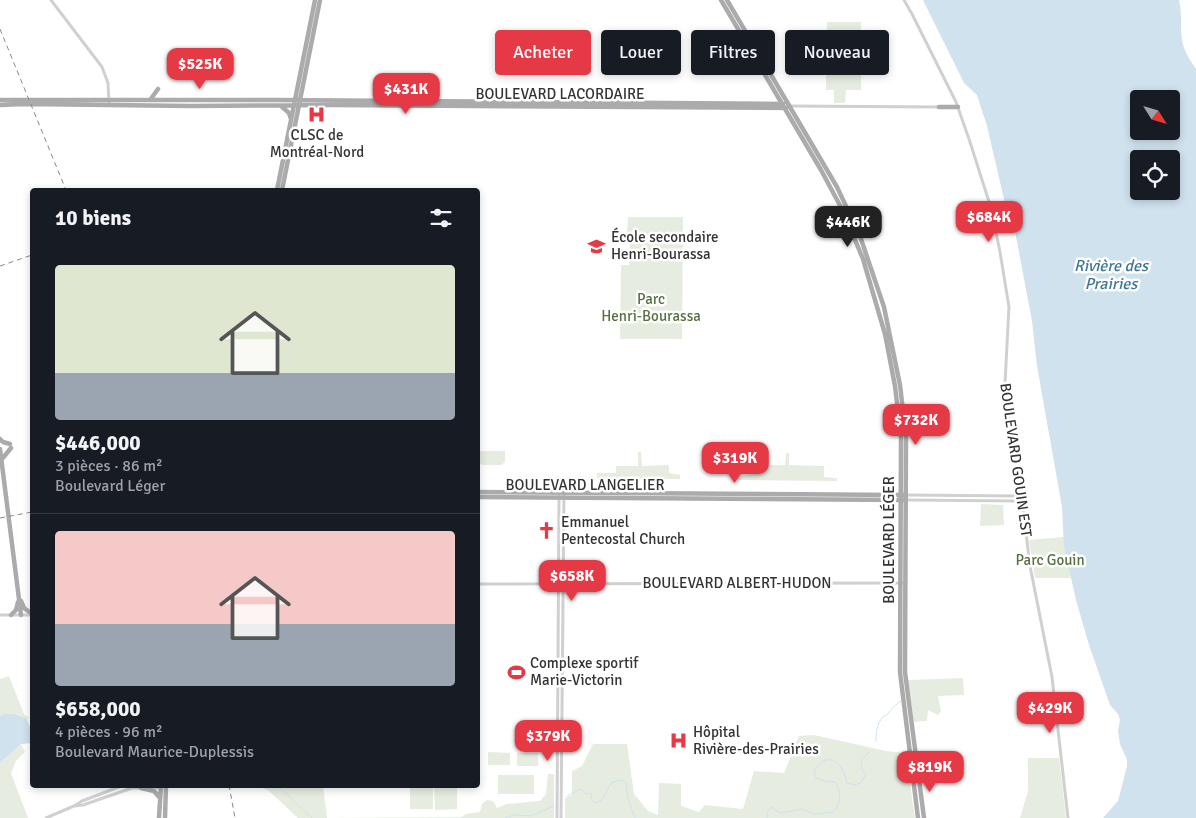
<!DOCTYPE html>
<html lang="fr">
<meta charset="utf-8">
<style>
body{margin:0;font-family:Signika,sans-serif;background:#242831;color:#f1f3f6;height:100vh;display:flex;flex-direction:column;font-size:19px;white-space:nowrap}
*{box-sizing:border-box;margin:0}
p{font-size:16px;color:#9ea1a6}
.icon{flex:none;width:28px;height:28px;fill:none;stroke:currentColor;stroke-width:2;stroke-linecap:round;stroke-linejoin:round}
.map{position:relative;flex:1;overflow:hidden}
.sheet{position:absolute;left:30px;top:188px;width:450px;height:600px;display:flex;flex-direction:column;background:#171b24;border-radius:5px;box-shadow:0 2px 8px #0003}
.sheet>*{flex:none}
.banner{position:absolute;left:495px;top:30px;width:475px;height:45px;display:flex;gap:10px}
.needle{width:32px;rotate:127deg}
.fabs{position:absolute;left:1130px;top:90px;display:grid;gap:10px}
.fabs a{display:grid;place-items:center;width:50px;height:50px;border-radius:5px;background:#171b24;box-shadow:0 2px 8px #0003;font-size:25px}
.price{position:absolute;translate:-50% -42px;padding:0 11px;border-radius:10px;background:#e63946;color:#fff;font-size:16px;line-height:32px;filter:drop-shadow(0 1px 2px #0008)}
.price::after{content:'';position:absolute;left:50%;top:30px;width:15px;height:11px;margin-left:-8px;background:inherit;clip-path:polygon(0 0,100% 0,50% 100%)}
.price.on{background:#222;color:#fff}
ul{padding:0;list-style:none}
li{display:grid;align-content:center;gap:10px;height:265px;padding:0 25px}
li+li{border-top:1px solid #363941}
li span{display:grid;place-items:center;height:155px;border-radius:5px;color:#555}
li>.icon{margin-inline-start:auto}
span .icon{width:90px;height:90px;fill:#fffc;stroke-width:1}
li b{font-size:21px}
h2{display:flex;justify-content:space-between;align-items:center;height:60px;padding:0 25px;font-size:21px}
.pill{padding:0 18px;border-radius:5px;background:#171b24;box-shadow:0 2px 8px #0003;font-size:18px;line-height:45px}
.pill.on{background:#e63946;color:#fff}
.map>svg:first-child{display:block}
</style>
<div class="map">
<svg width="1196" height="818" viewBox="0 0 1196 818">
<rect width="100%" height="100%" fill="#fff"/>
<!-- green -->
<path fill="#e6ecdf" d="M827,22H861V90H846L845,103H834V90H826Z
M628,217H683L682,339H620L621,265H629L630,232H627Z
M478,451H505V462L501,465H482L478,461Z
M638,452H641L642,466L669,465V473L680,475V479L597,478V473H616V466H638Z
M786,453H789V465L824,466V477L837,478V481L738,480V477L756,474L755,465H785Z
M981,504L1003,505L1004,525L980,526Z
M1064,537L1071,578H1035L1029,540Z
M9,676L24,714L29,718L27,719L15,714L0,716V679Z
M963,678L964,695L938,696L941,711L938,715L928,710L927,721L914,722L908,680Z
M814,735L886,751L904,753L906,756L915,818H565V798L572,795V771L582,766L593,744H627L634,794L648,811L658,815L659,783L681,784V806L699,812L705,805L743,809L754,771L784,773L799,736Z
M21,744L25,752L16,761L11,773L28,818H0V763Z
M488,752L510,753V765H488Z
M517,753H538V766H517Z
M1028,758H1059L1066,818H1020L1028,791Z
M548,774H554V818H298L269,791L257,785H323L327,818L462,817L466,814L480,812L482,804L487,800L493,801L497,808L507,804L540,801L546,794Z
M498,775H534V794H498Z
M410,785H433V809H410Z
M434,785H457V809L435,810Z"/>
<!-- water -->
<path fill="#cfe2ee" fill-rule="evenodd" d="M923,0H1179C1183,16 1179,34 1184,48C1187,56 1192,63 1196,69V818H1103L1118,801L1127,766V760L1120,744L1118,731L1120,720L1118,714L1110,705L1089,645L1076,600L1064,546L1062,507L1037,366L1032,321L1014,226L1007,212L987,126L977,95L964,83ZM1139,99H1171V131H1139ZM1139,159H1171V191H1139Z
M4,714H15L27,719L32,733V743L21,744L0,763V716Z"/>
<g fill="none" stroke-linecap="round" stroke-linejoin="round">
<!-- stream -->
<path stroke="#cfe2ee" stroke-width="1" d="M876,741C876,733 877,723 883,717C886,714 887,716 889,712C893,708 895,705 901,701
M277,785L312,818
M567,796L580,789L586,794L591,793L592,800L596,803L602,800L611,783L620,780L626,782L628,799L635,818
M505,818L513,815L531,816L554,806
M767,818V813L771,807L780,813L803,809L813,814L833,812C841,803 842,792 835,782L824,781L816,778L814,770C829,749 843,763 847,783L855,785L860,783L866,775L862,770L861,760L870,752"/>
<!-- minor -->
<path stroke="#d0d0d0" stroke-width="3" d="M51,0L102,67L108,83L109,105
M904,0L912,14L956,102L969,139L991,208L1000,252L1009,307L1005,383L1007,413L1018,467L1030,566L1052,677L1068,818
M789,106L939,107
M906,495L1022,496
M907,500L1022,501
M478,584L906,583
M0,615H32
M74,806L83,805L132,788H161
M46,818L74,806L82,801L124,785
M557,818L559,496
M561,818L564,493"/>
<!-- major -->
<path stroke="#ababab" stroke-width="4.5" d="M721,0L821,170L843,211L863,259L885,334L895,386L901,438L900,672L918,818
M727,0L837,187L860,236L884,307L900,385L906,437L905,672L924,818
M0,100H277L783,104
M150,100L158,89
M0,105L25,104L191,106L335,105L786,108
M281,106L289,113L291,119
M939,107H958
M277,190L315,0
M282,190L320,0
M0,439L3,442L10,444
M0,449L21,615
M2,459L11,448
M478,492L903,495
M478,497L903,500
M21,601L24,608L32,614
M11,615L16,610L18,602
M141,788L154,791L160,798
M159,818L161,785
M165,818L166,785"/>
<!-- rail -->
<path stroke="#888" stroke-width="1" stroke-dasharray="5 4" stroke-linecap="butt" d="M0,29L66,190
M0,266L32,255
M0,518L32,512
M229,785L235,818"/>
</g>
<!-- icons -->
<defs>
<symbol id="hospital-bare" viewBox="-9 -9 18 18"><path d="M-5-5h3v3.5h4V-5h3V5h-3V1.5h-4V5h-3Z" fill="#e63946" stroke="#fff" stroke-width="2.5" paint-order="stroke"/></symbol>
<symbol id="school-bare" viewBox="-9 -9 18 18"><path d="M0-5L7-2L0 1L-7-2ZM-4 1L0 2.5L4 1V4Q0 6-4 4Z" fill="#e63946" stroke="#fff" stroke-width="2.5" paint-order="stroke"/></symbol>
<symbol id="church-bare" viewBox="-9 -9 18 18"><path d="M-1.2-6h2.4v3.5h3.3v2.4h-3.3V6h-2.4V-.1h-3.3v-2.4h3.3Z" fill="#e63946" stroke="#fff" stroke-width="2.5" paint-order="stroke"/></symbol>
<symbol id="stadium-bare" viewBox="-9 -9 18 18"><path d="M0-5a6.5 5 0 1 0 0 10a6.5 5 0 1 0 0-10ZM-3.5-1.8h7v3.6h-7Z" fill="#e63946" stroke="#fff" stroke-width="2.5" paint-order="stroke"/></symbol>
</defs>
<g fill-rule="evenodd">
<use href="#hospital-bare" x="304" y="102" width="25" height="25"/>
<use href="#school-bare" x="584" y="234" width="25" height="25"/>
<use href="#church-bare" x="534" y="518" width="25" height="25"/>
<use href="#stadium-bare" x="504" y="660" width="25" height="25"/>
<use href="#hospital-bare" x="666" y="728" width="25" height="25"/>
</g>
<g text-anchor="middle" stroke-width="5" stroke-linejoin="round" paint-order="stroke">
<!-- street labels -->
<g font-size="15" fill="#333" stroke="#fff">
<text x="560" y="99">BOULEVARD LACORDAIRE</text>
<text transform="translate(1016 460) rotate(82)" y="5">BOULEVARD GOUIN EST</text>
<text x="585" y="490">BOULEVARD LANGELIER</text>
<text transform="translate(889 540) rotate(-90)" y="5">BOULEVARD LÉGER</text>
<text x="737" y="588">BOULEVARD ALBERT-HUDON</text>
</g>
<!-- poi labels -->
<g font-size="15" fill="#333" stroke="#fff" text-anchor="start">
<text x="317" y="140" text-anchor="middle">CLSC de<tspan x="317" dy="17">Montréal-Nord</tspan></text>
<text x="611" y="242">École secondaire<tspan x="611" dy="17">Henri-Bourassa</tspan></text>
<text x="561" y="527">Emmanuel<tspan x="561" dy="17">Pentecostal Church</tspan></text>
<text x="530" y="668">Complexe sportif<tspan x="530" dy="17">Marie-Victorin</tspan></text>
<text x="693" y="737">Hôpital<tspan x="693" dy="17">Rivière-des-Prairies</tspan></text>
</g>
<!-- park labels -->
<g font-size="15" fill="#56703f" stroke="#fff">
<text x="651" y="304">Parc<tspan x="651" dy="17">Henri-Bourassa</tspan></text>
<text x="1050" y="565">Parc Gouin</text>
</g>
<!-- water labels -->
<g font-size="16" font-style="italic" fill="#3f7597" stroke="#fff">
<text x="1111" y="271">Rivière des<tspan x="1111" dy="18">Prairies</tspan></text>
</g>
</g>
</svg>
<div class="fabs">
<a><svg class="needle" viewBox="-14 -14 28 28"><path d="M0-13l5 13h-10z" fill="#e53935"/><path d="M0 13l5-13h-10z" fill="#9ea1a6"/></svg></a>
<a><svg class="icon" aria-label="locate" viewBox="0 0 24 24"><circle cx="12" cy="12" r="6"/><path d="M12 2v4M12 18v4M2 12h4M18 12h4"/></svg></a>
</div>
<b class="price" style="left:200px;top:90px">$525K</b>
<b class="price" style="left:406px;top:115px">$431K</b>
<b class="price" style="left:989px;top:243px">$684K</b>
<b class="price on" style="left:848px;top:248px">$446K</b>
<b class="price" style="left:916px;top:446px">$732K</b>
<b class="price" style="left:735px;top:484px">$319K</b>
<b class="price" style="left:572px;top:602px">$658K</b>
<b class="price" style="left:1050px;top:734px">$429K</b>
<b class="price" style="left:548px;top:762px">$379K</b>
<b class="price" style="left:930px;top:793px">$819K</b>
<div class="banner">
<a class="pill on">Acheter</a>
<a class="pill">Louer</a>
<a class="pill">Filtres</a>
<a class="pill">Nouveau</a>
</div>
<section class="sheet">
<h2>10 biens<svg class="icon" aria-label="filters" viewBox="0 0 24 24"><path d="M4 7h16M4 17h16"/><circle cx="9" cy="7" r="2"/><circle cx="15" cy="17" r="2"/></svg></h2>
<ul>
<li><span style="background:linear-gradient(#dfe7d0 70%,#9aa5b1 0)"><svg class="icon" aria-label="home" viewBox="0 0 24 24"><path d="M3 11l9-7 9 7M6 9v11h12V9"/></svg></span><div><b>$446,000</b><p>3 pièces · 86 m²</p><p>Boulevard Léger</p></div></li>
<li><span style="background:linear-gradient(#f6c9c9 60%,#9aa5b1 0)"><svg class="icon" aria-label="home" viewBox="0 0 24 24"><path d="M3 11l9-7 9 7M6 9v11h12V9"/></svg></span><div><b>$658,000</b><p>4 pièces · 96 m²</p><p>Boulevard Maurice-Duplessis</p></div></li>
</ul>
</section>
</div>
